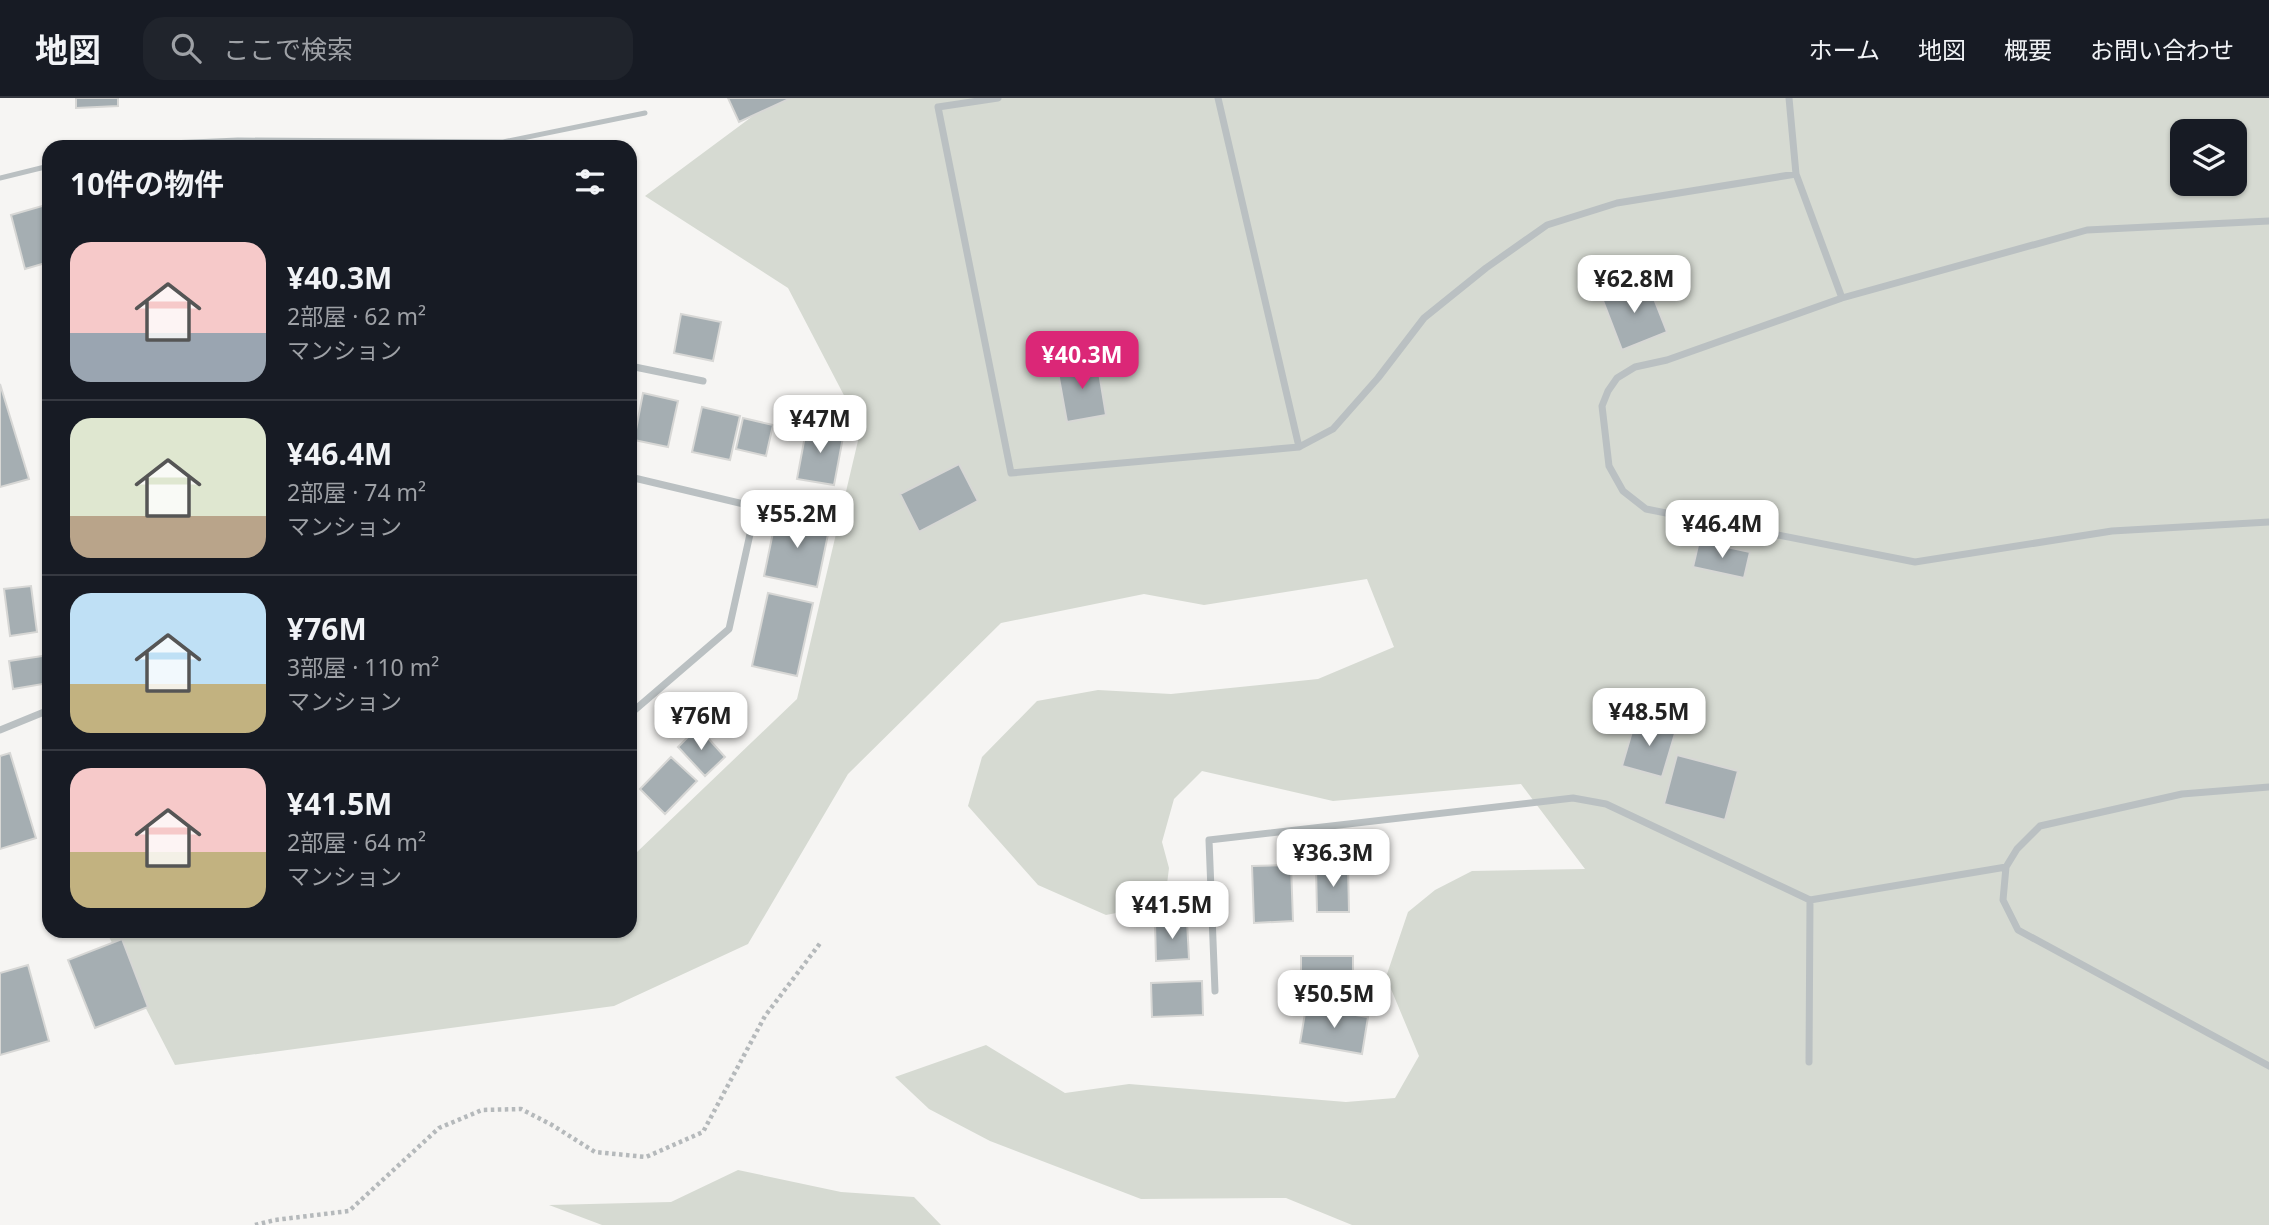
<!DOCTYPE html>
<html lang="ja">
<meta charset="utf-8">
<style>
body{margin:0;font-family:"Noto Sans","Noto Sans JP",sans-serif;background:#20242c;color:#f1f3f6;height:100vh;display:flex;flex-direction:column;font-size:26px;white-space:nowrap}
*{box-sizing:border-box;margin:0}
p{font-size:23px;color:#9ea1a6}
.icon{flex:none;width:38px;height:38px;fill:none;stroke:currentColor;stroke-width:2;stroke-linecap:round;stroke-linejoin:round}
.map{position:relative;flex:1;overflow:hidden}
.panel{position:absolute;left:42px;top:42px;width:595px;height:798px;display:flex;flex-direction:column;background:#171b24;border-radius:21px;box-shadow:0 2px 5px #0004}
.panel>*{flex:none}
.tools{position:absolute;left:2170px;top:21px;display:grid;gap:14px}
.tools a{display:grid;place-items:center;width:77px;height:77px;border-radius:14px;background:#171b24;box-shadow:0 2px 5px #0004;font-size:35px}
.price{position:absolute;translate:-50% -60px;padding:0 16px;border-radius:14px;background:#fff;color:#222;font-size:23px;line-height:46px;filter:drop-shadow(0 2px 4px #0008)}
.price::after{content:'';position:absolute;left:50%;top:42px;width:21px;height:16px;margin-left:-10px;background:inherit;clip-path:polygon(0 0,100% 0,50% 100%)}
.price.active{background:#db2777;color:#fff}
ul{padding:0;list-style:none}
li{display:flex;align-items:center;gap:21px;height:175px;padding:0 28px}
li+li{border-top:2px solid #363941}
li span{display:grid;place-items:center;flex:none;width:196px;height:140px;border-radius:21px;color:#555}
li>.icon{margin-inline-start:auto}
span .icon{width:84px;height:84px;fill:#fffc;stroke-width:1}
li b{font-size:30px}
h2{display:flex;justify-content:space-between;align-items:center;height:84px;padding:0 28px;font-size:30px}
header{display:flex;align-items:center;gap:42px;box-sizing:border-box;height:98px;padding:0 35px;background:#171b24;border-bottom:2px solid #363941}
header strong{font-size:33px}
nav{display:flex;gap:38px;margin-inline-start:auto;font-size:24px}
.search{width:490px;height:63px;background:#20242c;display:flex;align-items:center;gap:18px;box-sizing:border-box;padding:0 24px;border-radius:21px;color:#9ea1a6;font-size:26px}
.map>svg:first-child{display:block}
</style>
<header>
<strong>地図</strong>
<div class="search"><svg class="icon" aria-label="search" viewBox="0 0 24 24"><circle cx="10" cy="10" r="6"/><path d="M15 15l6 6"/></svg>ここで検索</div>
<nav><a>ホーム</a><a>地図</a><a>概要</a><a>お問い合わせ</a></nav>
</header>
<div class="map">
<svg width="2269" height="1127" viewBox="0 0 2269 1127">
<rect width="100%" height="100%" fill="#f6f5f3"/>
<!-- green -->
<path fill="#d6dad2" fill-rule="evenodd" d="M777,0H2269V1127H1352L1286,1100L1141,1101L990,1043L929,1011L895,979L986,947L1065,995L1129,986L1346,1004L1395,1000L1419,958L1386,879L1408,814L1435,792L1472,773L1585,771L1521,686L1333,703L1202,673L1174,701L1162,744L1169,770L1166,794L1147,809L1106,817L1038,787L968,708L982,659L1037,603L1098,592L1171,596L1318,581L1394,549L1367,481L1204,507L1144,496L1001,525L848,676L748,846L614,908L175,967L106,833H630V757L636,755L797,601L861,330L788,190L645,98ZM2182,33H2235V86H2182Z
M738,1072L841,1094L914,1099L941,1127H602L549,1107L671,1104Z"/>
<!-- building -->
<path fill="#a5aeb2" stroke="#d7d7d5" stroke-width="2" d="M76,0H118V8L76,10Z
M728,0H791L739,24Z
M49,106V164L25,171L11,117Z
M1647,183L1667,234L1622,252L1602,200Z
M681,216L721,224L713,263L674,255Z
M1097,262L1106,317L1067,324L1057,269Z
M0,286L29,381L0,389Z
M643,295L678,303L668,349L634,342Z
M702,309L740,318L730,362L692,354Z
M743,320L773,327L766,358L736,351Z
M807,327L844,334L834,387L797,381Z
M959,366L978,403L919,434L900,396Z
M777,415L830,427L817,489L764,478Z
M1699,443L1750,454L1744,480L1693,469Z
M31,488L37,534L10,538L4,491Z
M768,495L813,505L797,578L752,568Z
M49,557V585L13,591L9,563Z
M1636,620L1676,632L1662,679L1622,668Z
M698,629L725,659L705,678L678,649Z
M10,655L36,740L0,751V658Z
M1677,657L1738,673L1725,722L1664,706Z
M671,659L697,683L665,716L640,691Z
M1291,767L1293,823L1254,825L1252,768Z
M1348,767L1349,814H1317L1316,768Z
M1187,823L1189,861L1156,863L1155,824Z
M122,841L148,909L95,930L68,862Z
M1301,858H1353V894H1301Z
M28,867L49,943L0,957V875Z
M1202,883L1203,917L1152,919L1151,885Z
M1306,909L1368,919L1362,956L1300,945Z"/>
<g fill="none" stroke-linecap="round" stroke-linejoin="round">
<!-- path -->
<path stroke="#b5b9bb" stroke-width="4.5" stroke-dasharray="3.5 3.5" stroke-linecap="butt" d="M255,1127L275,1122L349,1113L439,1030L482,1012L521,1011L552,1027L595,1054L646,1059L703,1034L765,918L821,844"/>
<!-- service -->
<path stroke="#bac0c2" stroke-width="5" d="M132,49L147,46L238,42L503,44L645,15
M0,80L49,68"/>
<!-- minor -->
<path stroke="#bac0c2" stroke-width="7" d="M998,0L938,9L1011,375L1299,349L1333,331L1378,280L1424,220L1486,170L1547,127L1617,105L1796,76L1789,0
M1218,0L1299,349
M1796,76L1842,200
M2269,123L2087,132L1842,200L1667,262L1635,269L1617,280L1608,293L1602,308L1609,368L1623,393L1646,411L1915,464L2112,433L2269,424
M630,268L703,283
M630,379L756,409L729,531L630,616
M0,632L49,612
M2006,769L2017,751L2040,728L2182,696L2269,689
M1215,893L1209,742L1573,700L1606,706L1810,802L2006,769L2003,802L2018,832L2269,968
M1809,964L1810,802"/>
</g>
</svg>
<div class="tools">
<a><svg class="icon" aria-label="layers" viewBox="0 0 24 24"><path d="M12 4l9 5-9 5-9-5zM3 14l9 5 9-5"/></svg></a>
</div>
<b class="price" style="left:1634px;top:217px">¥62.8M</b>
<b class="price active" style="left:1082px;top:293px">¥40.3M</b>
<b class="price" style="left:820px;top:357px">¥47M</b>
<b class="price" style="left:797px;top:452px">¥55.2M</b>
<b class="price" style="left:1722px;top:462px">¥46.4M</b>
<b class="price" style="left:1649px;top:650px">¥48.5M</b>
<b class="price" style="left:701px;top:654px">¥76M</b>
<b class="price" style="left:1333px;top:791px">¥36.3M</b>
<b class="price" style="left:1172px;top:843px">¥41.5M</b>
<b class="price" style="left:1334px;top:932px">¥50.5M</b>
<section class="panel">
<h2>10件の物件<svg class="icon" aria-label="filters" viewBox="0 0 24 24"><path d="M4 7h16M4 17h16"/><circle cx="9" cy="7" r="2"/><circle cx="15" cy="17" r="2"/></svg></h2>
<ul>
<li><span style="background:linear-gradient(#f6c9c9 65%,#9aa5b1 0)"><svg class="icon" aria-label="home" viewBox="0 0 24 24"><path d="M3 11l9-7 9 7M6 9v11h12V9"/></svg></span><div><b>¥40.3M</b><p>2部屋 · 62 m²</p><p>マンション</p></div></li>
<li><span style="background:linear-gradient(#dfe7d0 70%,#b9a48a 0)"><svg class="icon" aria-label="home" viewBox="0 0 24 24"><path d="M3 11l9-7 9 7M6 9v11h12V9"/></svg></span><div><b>¥46.4M</b><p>2部屋 · 74 m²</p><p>マンション</p></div></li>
<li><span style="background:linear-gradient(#bfe0f5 65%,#c2b280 0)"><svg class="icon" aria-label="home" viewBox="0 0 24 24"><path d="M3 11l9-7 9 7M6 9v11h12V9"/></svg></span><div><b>¥76M</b><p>3部屋 · 110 m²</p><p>マンション</p></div></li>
<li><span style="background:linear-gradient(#f6c9c9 60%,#c2b280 0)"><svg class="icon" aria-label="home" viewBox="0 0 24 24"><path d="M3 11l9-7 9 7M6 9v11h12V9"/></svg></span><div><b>¥41.5M</b><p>2部屋 · 64 m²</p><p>マンション</p></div></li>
</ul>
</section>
</div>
